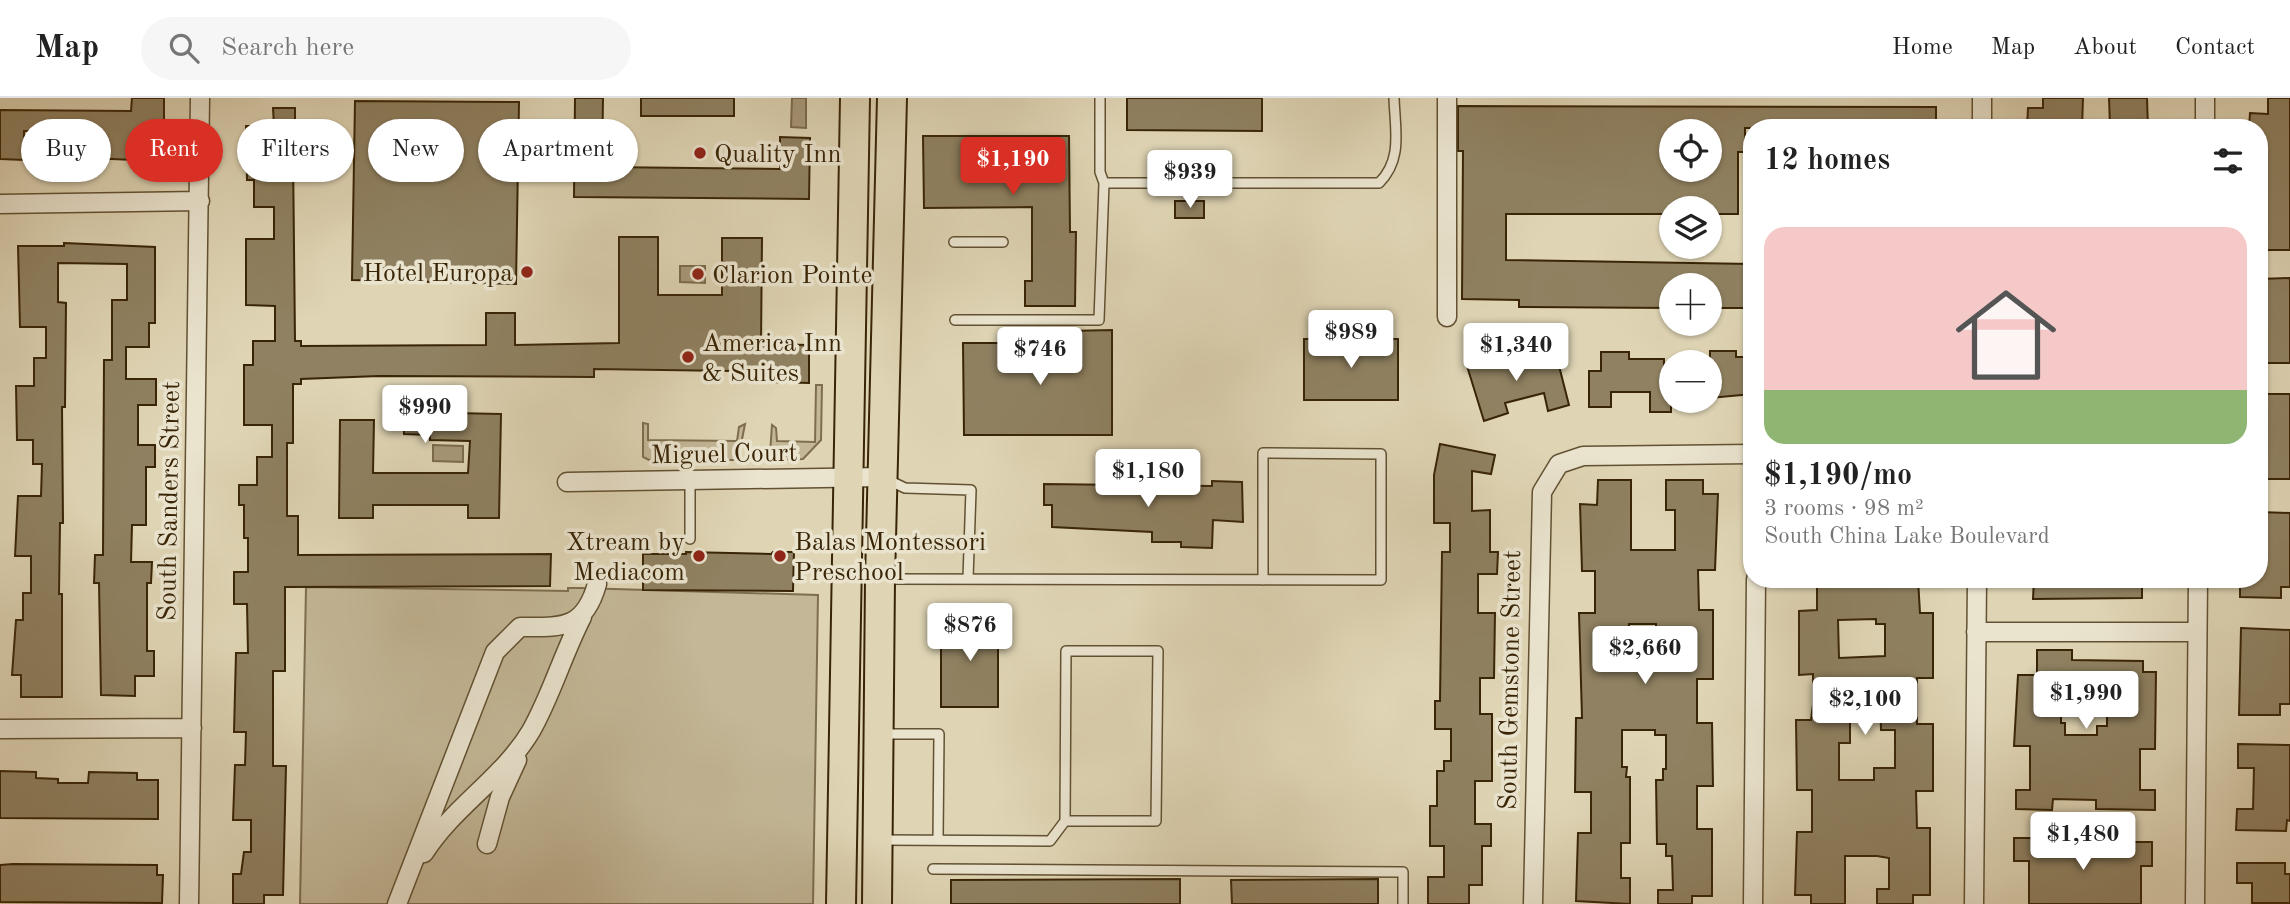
<!DOCTYPE html>
<meta charset="utf-8">
<style>
body{margin:0;font-family:"Old Standard TT",serif;background:#f6f6f6;color:#222;height:100vh;display:flex;flex-direction:column;font-size:26px;white-space:nowrap}
*{box-sizing:border-box;margin:0}
p{font-size:23px;color:#767676}
.icon{flex:none;width:38px;height:38px;fill:none;stroke:currentColor;stroke-width:2;stroke-linecap:round;stroke-linejoin:round}
.map{position:relative;flex:1;overflow:hidden}
.drawer{position:absolute;left:1743px;top:21px;width:525px;height:469px;display:flex;flex-direction:column;background:#fff;border-radius:28px;box-shadow:0 2px 5px #0004}
.drawer>*{flex:none}
.guide{position:absolute;left:21px;top:21px;width:665px;height:63px;display:flex;gap:14px}
.tools{position:absolute;left:1659px;top:21px;display:grid;gap:14px}
.tools a{display:grid;place-items:center;width:63px;height:63px;border-radius:50%;background:#fff;box-shadow:0 2px 5px #0004;font-size:35px}
.price{position:absolute;translate:-50% -60px;padding:0 16px;border-radius:7px;background:#fff;color:#222;font-size:23px;line-height:46px;filter:drop-shadow(0 2px 4px #0008)}
.price::after{content:'';position:absolute;left:50%;top:42px;width:21px;height:16px;margin-left:-10px;background:inherit;clip-path:polygon(0 0,100% 0,50% 100%)}
.price.active{background:#d93025;color:#fff}
ul{padding:0;list-style:none}
li{display:grid;align-content:center;gap:14px;height:371px;padding:0 21px}
li+li{border-top:2px solid #e0e0e0}
li span{display:grid;place-items:center;height:217px;border-radius:21px;color:#555}
li>.icon{margin-inline-start:auto}
span .icon{width:126px;height:126px;fill:#fffc;stroke-width:1}
li b{font-size:30px}
h2{display:flex;justify-content:space-between;align-items:center;height:84px;padding:0 21px;font-size:30px}
.pill{padding:0 24px;border-radius:32px;background:#fff;box-shadow:0 2px 5px #0004;font-size:24px;line-height:63px}
.pill.active{background:#d93025;color:#fff}
header{display:flex;align-items:center;gap:42px;box-sizing:border-box;height:98px;padding:0 35px;background:#fff;border-bottom:2px solid #e0e0e0}
header strong{font-size:33px}
nav{display:flex;gap:38px;margin-inline-start:auto;font-size:24px}
.search{width:490px;height:63px;background:#f6f6f6;display:flex;align-items:center;gap:18px;box-sizing:border-box;padding:0 24px;border-radius:38px;color:#767676;font-size:26px}
.map>svg:first-child{display:block}
</style>
<header>
<strong>Map</strong>
<div class="search"><svg class="icon" aria-label="search" viewBox="0 0 24 24"><circle cx="10" cy="10" r="6"/><path d="M15 15l6 6"/></svg>Search here</div>
<nav><a>Home</a><a>Map</a><a>About</a><a>Contact</a></nav>
</header>
<div class="map">
<svg width="2290" height="806" viewBox="0 0 2290 806">
<rect width="100%" height="100%" fill="#dfd5b5"/>
<filter id="stains"><feTurbulence type="fractalNoise" baseFrequency=".00286" numOctaves="4"/><feColorMatrix values="0 0 0 0 .2 0 0 0 0 .09 0 0 0 0 .02 0 0 0 .5 -.17"/></filter>
<radialGradient id="worn" r=".72"><stop offset=".6" stop-color="#630" stop-opacity="0"/><stop offset="1" stop-color="#630" stop-opacity=".3"/></radialGradient>
<!-- green -->
<path fill="#c3b797" stroke="#7e6e4e" stroke-width="2" d="M816,287H822L821,342L803,361L776,362L770,356L772,327L776,330L777,343L815,344Z
M643,325L648,326V342L737,343L739,329L745,326L738,362H649L643,359Z
M306,489L568,493V490H580L818,497L813,806H300Z"/>
<!-- water -->
<path fill="#a7997a" stroke="#7b6b4c" stroke-width="2" d="M792,0H806V30L791,29Z
M680,168H705V185L680,184Z
M433,347L463,348V364L433,363Z"/>
<!-- building -->
<path fill="#8f8161" stroke="#392506" stroke-width="2" fill-rule="evenodd" d="M132,0H164V43H134V62L89,60V54H62V33H24V62L0,61V12L131,13Z
M575,0H603L602,69L780,71V39L810,40L809,101L574,99Z
M641,0H734V18H641Z
M1127,0H1262V33L1127,32Z
M2043,0H2083L2082,30H2027L2028,10H2043Z
M2109,0H2147L2148,30L2110,28Z
M2268,0H2290V152H2259V127H2264V87H2259V30H2249L2250,15L2268,16Z
M355,3L519,4L516,186L352,182Z
M1458,8L1936,9V30H1745V54H1738V116H1710V110H1671V116H1506V162L1752,166V210H1710V187H1671V210L1519,209V202L1462,201L1463,53H1458ZM1671,33H1710V72H1671Z
M273,10H295V32H307L308,55H293L295,243H301V248L486,247V215H515V247L619,245V139H658V197H722V140H762L761,246L809,247V285L769,284V279H731V273L594,271V279L379,278L301,281V286H293V345H287V418H298V457L551,456L550,488L285,489V573H273V668H286L283,797H264V806H233V776H241L244,754H251V722H233L235,667H245L246,634H234L236,555H248L247,506H234V474H248V440H244V407H239V387H257V359H272V327H244V267H253V243H275V208L246,207V141H274V109H254V82H247L246,28H274Z
M923,38H1069L1070,134H1076L1075,208H1025V183H1032V109L924,110Z
M1175,103H1204V120H1175Z
M64,145L155,149V225H149V249H126V281H156V307H138V347H155V369H146V427H132L131,464H152L151,485H147V553H154V578H135V598L101,597L99,485H94L95,457H103L104,262H112V202H127V166L58,165V204L66,205L65,309H62L63,425H60L59,496H62V599H21V577H12L16,522H23V495H31V458H15L18,398H41L42,366H33V342H17L16,288H34V260H46V229H20L18,148H64Z
M2290,180V265H2259L2262,201L2259,202V181Z
M1112,232V337H964L963,245H1068V233Z
M1304,241H1398V302H1304Z
M1710,253H1736V259H1752V296L1710,300Z
M1545,254L1548,266L1558,264L1569,307L1548,313L1544,295L1505,305L1508,315L1484,323L1467,268L1503,257L1505,263Z
M1601,254H1629V261H1664V273H1671V314H1650V294H1611V309H1589V273H1601Z
M2259,296H2290V381H2259Z
M404,314L501,316L499,420H468V407H373V420H339L340,322H374L373,375H468L470,343L430,342V337L404,336Z
M1440,346L1495,357L1491,376L1472,373V413L1490,412V454H1498L1497,476H1478V515H1495L1494,580H1480V616H1492V683H1475V726H1491V748H1482V787H1469V806H1428V779H1444V748H1430V708H1437V673H1444V663H1451V631H1435V603H1440L1442,454H1450V425H1434V377Z
M1598,382H1631V452H1675V412H1666V382H1703V396H1718L1715,472H1698L1699,512H1713V581H1697V625H1712L1713,688H1697V731H1712V798H1692V806H1658V792H1673L1672,758H1666V746H1657L1656,682H1663V671H1666V637H1655V632H1622V669H1627L1626,679H1630V745H1621V780H1630V806L1576,803L1578,735H1591V694H1575L1576,620H1582L1579,515H1595V473H1582L1580,406L1597,407ZM1629,526H1656V537H1671V570L1628,569Z
M1212,383L1242,384L1243,424L1213,422L1212,450L1181,449V444H1152V434L1052,429V407H1044V386L1212,388Z
M2259,414L2290,415V489H2281V500L2240,499V481H2259Z
M686,454L771,456L773,454H794L793,493L643,492V456H686Z
M1817,481H1918L1920,515H1933V580H1917V626H1933V693H1916L1917,730H1930V797H1913V806H1877V791H1889V760L1877,758H1845V806H1811V797H1795L1797,734H1812V692H1797L1796,622H1811L1813,606V576L1799,577V513L1817,512ZM1876,521V526H1885V558L1839,560L1838,522ZM1850,601H1880L1881,632H1895V670H1874V682H1839V645H1850Z
M2034,481H2142V500L2033,501Z
M941,521H998V609H941Z
M2241,530L2290,532V606H2280V617H2239Z
M2037,552H2072V562L2143,563V574H2156L2155,651H2140V692H2155V712L2096,711V702L2053,701L2052,712L2016,711V692H2030V648H2014L2018,577H2037ZM2061,591L2107,593V628H2097V637H2065V625H2061Z
M2238,646L2290,647V723L2287,722L2286,733L2236,732L2237,711H2253L2254,670H2238Z
M0,673L36,674V680L58,681V685H88L89,674L137,675V682H158V721L0,720Z
M2014,740H2069V755H2109V744H2152V768H2141V806H2029V763H2014Z
M2237,765H2285V776H2290V805H2252V785H2237Z
M13,766L157,767V777H163L162,805L0,804V767Z
M1180,781V806H951V782Z
M1378,781V806H1232L1231,782Z"/>
<g fill="none" stroke-linecap="round" stroke-linejoin="round">
<defs>
<path id="lane" d="M1104,85H1379C1403,61 1395,32 1394,0
M954,144H1003
M955,222H1099L1104,85L1100,74V0
M886,381L905,390L971,392L968,481
M690,382V441
M882,481C1048,481 1215,482 1381,482V356L1263,355V482
M883,636H939L938,742
M880,742L1050,743L1065,723L1066,553H1158L1156,723H1065
M933,771L1403,774V806"/>
<path id="street" d="M1447,0V219
M1982,30V0
M2205,30V0
M0,106L200,103
M567,384L882,379
M1976,534H2197
M0,631L192,630
M487,746L500,699L517,662
M424,755C453,709 503,680 531,633C551,598 563,556 582,519
M189,806L200,0
M397,806L495,554L520,529C562,529 584,532 597,486
M1533,806L1542,394L1559,366L1583,358L1752,356
M1753,806L1756,481
M1974,806L1977,481
M2195,806L2198,481"/>
<path id="primary" d="M841,806L855,0
M877,806L880,481L892,0"/>
</defs>
<!-- lane casing -->
<use href="#lane" stroke="#625132" stroke-width="12"/>
<!-- street casing -->
<use href="#street" stroke="#625132" stroke-width="21"/>
<!-- primary casing -->
<use href="#primary" stroke="#392506" stroke-width="32"/>
<!-- lane -->
<use href="#lane" stroke="#eae4cf" stroke-width="9"/>
<!-- street -->
<use href="#street" stroke="#eae4cf" stroke-width="18"/>
<!-- primary -->
<use href="#primary" stroke="#dfd5b5" stroke-width="28"/>
</g>
<!-- markers -->
<g fill="#8f2418" stroke="#eae4cf" stroke-width="2.5">
<circle cx="700" cy="55" r="7"/>
<circle cx="527" cy="174" r="7"/>
<circle cx="698" cy="176" r="7"/>
<circle cx="688" cy="259" r="7"/>
<circle cx="699" cy="458" r="7"/>
<circle cx="780" cy="458" r="7"/>
</g>
<g text-anchor="middle" stroke-width="7" stroke-linejoin="round" paint-order="stroke">
<!-- poi labels -->
<g font-size="26" fill="#392506" stroke="#eae4cf" text-anchor="start">
<text x="714" y="64">Quality Inn</text>
<text x="513" y="183" text-anchor="end">Hotel Europa</text>
<text x="712" y="185">Clarion Pointe</text>
<text x="702" y="253">America Inn<tspan x="702" dy="30">&amp; Suites</tspan></text>
<text x="685" y="452" text-anchor="end">Xtream by<tspan x="685" dy="30">Mediacom</tspan></text>
<text x="794" y="452">Balas Montessori<tspan x="794" dy="30">Preschool</tspan></text>
</g>
<!-- street labels -->
<g font-size="26" fill="#392506" stroke="#eae4cf">
<text transform="translate(724 355) rotate(-1)" y="9">Miguel Court</text>
<text transform="translate(168 403) rotate(-89)" y="9">South Sanders Street</text>
<text transform="translate(1509 582) rotate(-89)" y="9">South Gemstone Street</text>
</g>
</g>
<rect width="100%" height="100%" filter="url(#stains)"/>
<rect width="100%" height="100%" fill="url(#worn)"/>
</svg>
<div class="tools">
<a><svg class="icon" aria-label="locate" viewBox="0 0 24 24"><circle cx="12" cy="12" r="6"/><path d="M12 2v4M12 18v4M2 12h4M18 12h4"/></svg></a>
<a><svg class="icon" aria-label="layers" viewBox="0 0 24 24"><path d="M12 4l9 5-9 5-9-5zM3 14l9 5 9-5"/></svg></a>
<a>+</a>
<a>−</a>
</div>
<b class="price active" style="left:1013px;top:99px">$1,190</b>
<b class="price" style="left:1190px;top:112px">$939</b>
<b class="price" style="left:1351px;top:272px">$989</b>
<b class="price" style="left:1516px;top:285px">$1,340</b>
<b class="price" style="left:1040px;top:289px">$746</b>
<b class="price" style="left:425px;top:347px">$990</b>
<b class="price" style="left:1148px;top:411px">$1,180</b>
<b class="price" style="left:970px;top:565px">$876</b>
<b class="price" style="left:1645px;top:588px">$2,660</b>
<b class="price" style="left:2086px;top:633px">$1,990</b>
<b class="price" style="left:1865px;top:639px">$2,100</b>
<b class="price" style="left:2083px;top:774px">$1,480</b>
<div class="guide">
<a class="pill">Buy</a>
<a class="pill active">Rent</a>
<a class="pill">Filters</a>
<a class="pill">New</a>
<a class="pill">Apartment</a>
</div>
<section class="drawer">
<h2>12 homes<svg class="icon" aria-label="filters" viewBox="0 0 24 24"><path d="M4 7h16M4 17h16"/><circle cx="9" cy="7" r="2"/><circle cx="15" cy="17" r="2"/></svg></h2>
<ul>
<li><span style="background:linear-gradient(#f6c9c9 75%,#8fb573 0)"><svg class="icon" aria-label="home" viewBox="0 0 24 24"><path d="M3 11l9-7 9 7M6 9v11h12V9"/></svg></span><div><b>$1,190/mo</b><p>3 rooms · 98 m²</p><p>South China Lake Boulevard</p></div></li>
</ul>
</section>
</div>
